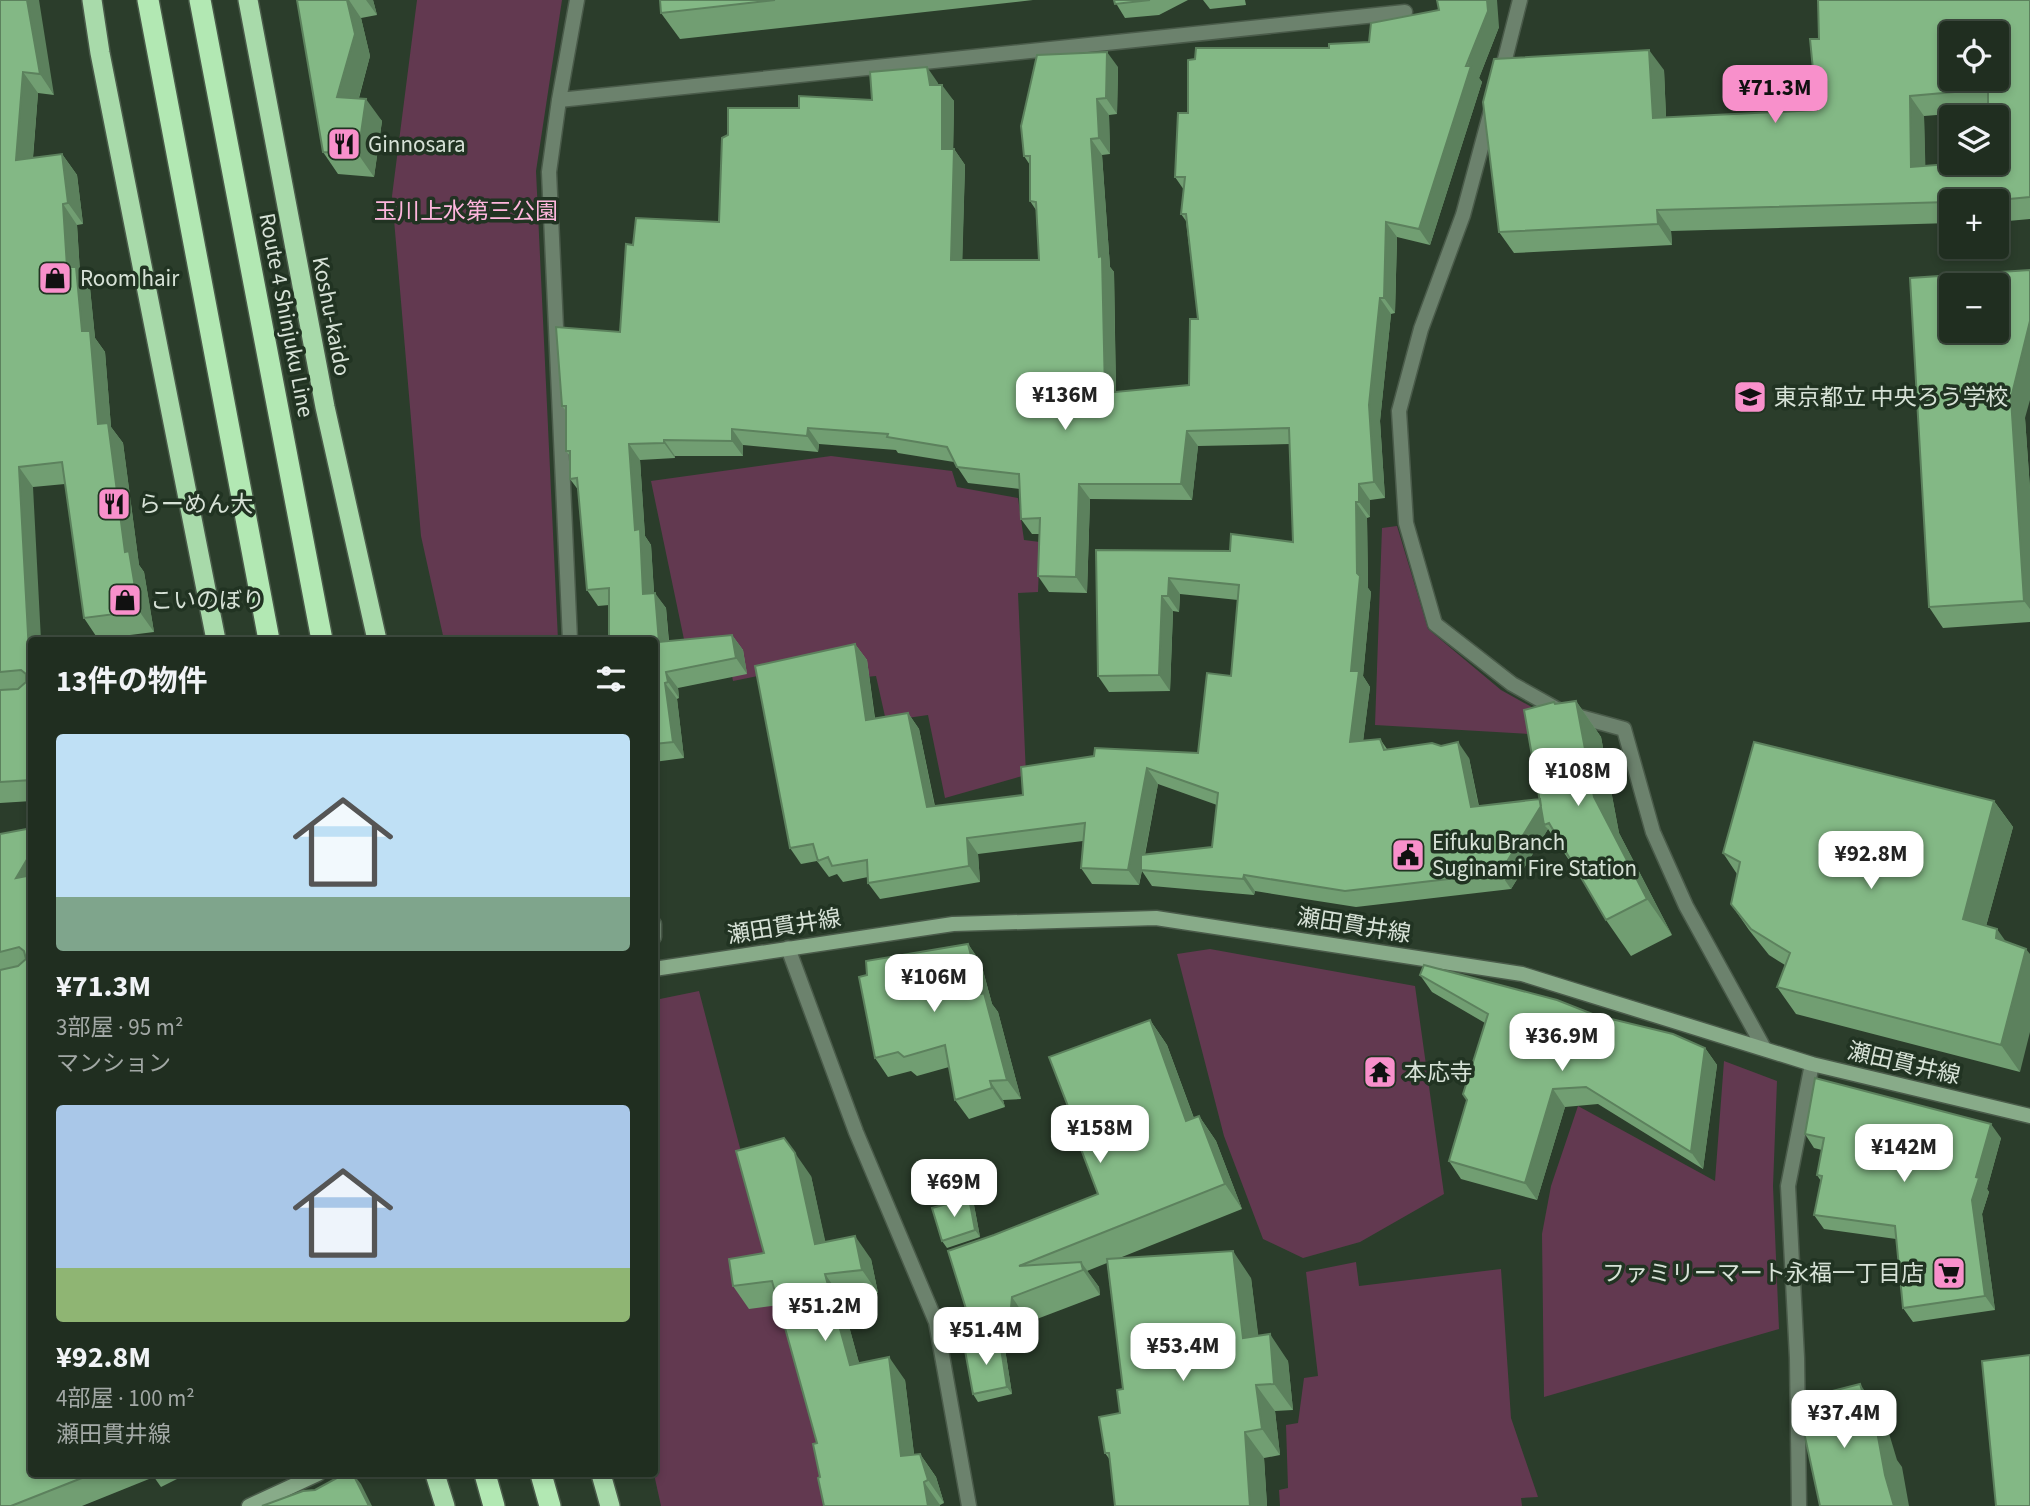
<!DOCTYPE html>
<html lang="ja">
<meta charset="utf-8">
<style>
body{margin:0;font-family:"Source Sans 3","Noto Sans JP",sans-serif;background:#283629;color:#f1f3f6;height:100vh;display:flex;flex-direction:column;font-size:26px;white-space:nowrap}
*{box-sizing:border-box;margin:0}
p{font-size:23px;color:#a2a8a5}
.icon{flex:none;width:38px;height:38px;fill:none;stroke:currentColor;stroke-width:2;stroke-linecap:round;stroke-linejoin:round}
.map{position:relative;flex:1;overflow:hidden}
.sheet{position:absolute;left:28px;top:637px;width:630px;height:840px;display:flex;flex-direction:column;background:#202e20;border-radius:7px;box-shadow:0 4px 10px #0003,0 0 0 2px #3d4a3e}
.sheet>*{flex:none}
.fabs{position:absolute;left:1939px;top:21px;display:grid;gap:14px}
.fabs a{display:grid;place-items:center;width:70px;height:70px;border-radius:7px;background:#202e20;box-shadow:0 4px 10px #0003,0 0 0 2px #3d4a3e;font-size:35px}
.price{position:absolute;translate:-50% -60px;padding:0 16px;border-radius:14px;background:#fff;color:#222;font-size:23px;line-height:46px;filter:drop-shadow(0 2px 4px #0008)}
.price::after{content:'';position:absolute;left:50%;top:42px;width:21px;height:16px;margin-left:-10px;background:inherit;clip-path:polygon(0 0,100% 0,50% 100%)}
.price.on{background:#f890cb;color:#111}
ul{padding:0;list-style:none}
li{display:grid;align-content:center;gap:14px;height:371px;padding:0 28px}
li span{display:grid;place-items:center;height:217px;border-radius:7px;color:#555}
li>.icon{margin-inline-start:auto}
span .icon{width:126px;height:126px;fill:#fffc;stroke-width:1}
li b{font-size:30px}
h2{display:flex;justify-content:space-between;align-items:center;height:84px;padding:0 28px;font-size:30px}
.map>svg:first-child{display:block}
</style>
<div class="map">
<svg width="2030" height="1506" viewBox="0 0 2030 1506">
<rect width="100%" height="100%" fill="#2b3d2b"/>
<!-- green -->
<path fill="#623950" d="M417,0H562L536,171L558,640H444L421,536L392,196Z
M831,456L952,471L957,487L1018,498L1024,540L1040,542L1038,592L1018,593L1026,775L945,798L928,715L886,721L876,676L855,678L848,658L733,681L725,641L686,649L651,481Z
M1397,526L1428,629L1501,690L1553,719L1547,735L1375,725L1382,528Z
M1210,949L1415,986L1444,1194L1360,1242L1303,1258L1263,1239L1224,1136L1177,954Z
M699,991L818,1446L831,1506H661L654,1474L655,1000Z
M1724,1061L1777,1081L1773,1186L1779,1329L1544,1397L1542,1234L1551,1186L1578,1106L1715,1181Z
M1356,1262L1359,1286L1501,1269L1511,1418L1538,1497L1521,1498L1522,1506H1280L1279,1490L1288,1488L1286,1425L1298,1423L1304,1378L1318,1376L1306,1272Z"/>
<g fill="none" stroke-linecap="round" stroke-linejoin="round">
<defs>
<path id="minor" d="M1501,75L1520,0
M559,100L1405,12
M1491,111L1463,215L1421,329L1399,411L1406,523L1435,624L1512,684L1562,712L1624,729L1653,832L1686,906L1764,1048
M570,640L549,172L559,100L577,0
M654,924V937
M788,948L856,1132L936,1322L969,1506
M1799,1506L1797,1358L1788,1186L1812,1064"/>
<path id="secondary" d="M654,969L953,924L1156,918L1522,974L1812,1064L2030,1116
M249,1506L318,1474"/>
<path id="trunk" d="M92,0L100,53L216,640
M248,0L325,407L377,640
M435,1474L445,1506
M601,1474L610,1506"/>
<path id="motorway" d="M148,0L269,640
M200,0L322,640
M485,1474L494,1506
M541,1474L550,1506"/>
</defs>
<!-- minor casing -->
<use href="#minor" stroke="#4a5b4a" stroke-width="17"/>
<!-- secondary casing -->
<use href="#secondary" stroke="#4a5b4a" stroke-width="17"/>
<!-- trunk casing -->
<use href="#trunk" stroke="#4a5b4a" stroke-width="22"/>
<!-- motorway casing -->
<use href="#motorway" stroke="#4a5b4a" stroke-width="24"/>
<!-- minor -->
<use href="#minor" stroke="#6c826d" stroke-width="14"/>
<!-- secondary -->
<use href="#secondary" stroke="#88ab89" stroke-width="14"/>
<!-- trunk -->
<use href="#trunk" stroke="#a8daaa" stroke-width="19"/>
<!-- motorway -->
<use href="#motorway" stroke="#b2e8b3" stroke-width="21"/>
</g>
<!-- wall -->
<path fill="#719e72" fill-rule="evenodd" d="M0,0L54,95L38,93L33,158L62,154L77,175L83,224L77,225L80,273L90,288L95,338L105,352L111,427L123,443L139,565L144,572L154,632L98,639L84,618L65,484L33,487L32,640V801L0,803Z
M297,0H373L377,15L361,18L370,56L359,98L382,121L374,177L338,174L323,152Z
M660,0H1033L680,39L661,13Z
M1114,0H1188L1159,15L1125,18Z
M1203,0H1245L1246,5L1210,9Z
M2030,0V219L1997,222V201H1951V223L1671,231L1672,245L1514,253L1499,232L1664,70L1666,118L1817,110ZM1988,111L1997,163L1925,166L1924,116Z
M1499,27L1479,78L1482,82L1430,245L1397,237L1395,313L1391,314L1380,421L1385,498L1370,500V517L1367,518L1368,588L1371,592L1363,676L1370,687L1363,741L1380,739L1387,749L1469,758L1479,806L1540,799L1554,702L1556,704L1576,701L1601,737L1619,833L1672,935L1631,956L1606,920L1571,860H1569L1548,829L1511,889L1356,907L1255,891L1254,895L1152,886L1142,871L1139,885L1092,884L1081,868L1083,841L978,854L980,882L880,899L868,883V877L843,882L837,874L829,877L817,861L801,864L790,848L855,644L867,660L875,718L908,713L919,729L935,806L1023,795L1198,753L1231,676L1238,600L1180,594L1179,612L1173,611L1170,691L1109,692L1098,676L1096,550L1230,551L1293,542L1290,444L1198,446L1192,500L1090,499L1087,593L1049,592L1038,576L1039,534H1032L1021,519L1020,489L968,483L954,462L898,453L896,450L819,444L818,452L743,445V456H675V458L640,460L645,536L651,545L654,593L666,608L669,641L732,635L743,650L747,674L678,688L679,698L677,699L684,758L654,762V640L609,605L598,606L587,590L579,491L570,479V456L566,451V411L562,406L620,332L633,245L719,222L799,108L872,100L938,83V85L954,101L953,149H954L965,165L962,260H1039L1036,210L1030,201V165L1024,156L1118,67L1117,114L1109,115L1110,154L1102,155L1110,267L1114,272L1116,392L1189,385L1198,319L1186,221L1181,214L1184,190L1175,177L1188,113L1329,48L1369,42ZM1158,784L1217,805L1212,847L1145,855Z
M2025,418L2030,489V622L1943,628L1929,607Z
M1994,801L2013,827L1986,926L2020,1072L1796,1014L1777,987L1785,965L1769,955L1749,930L1731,904L1737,874L1723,853Z
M32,828V1474H187L161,1487L154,1477L82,1506H0V834Z
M968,944L981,963L992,1004L998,1012L1021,1099L1003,1100L1005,1107L969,1119L955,1100L949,1067L917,1076L911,1071L888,1077L875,1058Z
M1420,975L1595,1015L1705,1048L1717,1065L1703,1169L1598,1104L1565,1107L1537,1200L1461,1179L1449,1161L1467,1100L1485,1023L1432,992Z
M1150,1020L1167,1045L1194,1118L1199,1116L1216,1141L1242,1209L1117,1259L1251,1278L1258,1336L1288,1361L1293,1410L1275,1411L1280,1455L1264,1458L1267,1506H1115L1110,1460L1105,1453L1120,1413L1123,1389L1107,1263L1087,1271L1099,1287L1100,1295L1029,1322V1333L985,1337L967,1312L994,1235L1098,1194L1084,1148Z
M1805,1134L2001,1138L1987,1189L1989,1192L1982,1214L1995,1310L1913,1322L1903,1308L1896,1239L1824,1229L1814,1215L1821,1181L1817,1175L1822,1150L1814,1148Z
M811,1176L825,1242L871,1259L878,1293L841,1297L859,1363L905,1380L914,1454H920L936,1477L944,1503L940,1505L820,1477L817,1443L779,1305L749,1309L733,1286L764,1253Z
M969,1198L974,1205L980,1237L947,1248L942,1241Z
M1005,1349L1012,1394L978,1402L973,1394Z"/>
<!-- shaded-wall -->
<path fill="#5c815d" d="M27,0H39L54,95L40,74Z
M347,0H349L361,18L370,56L353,119L337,97Z
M366,0H373L377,15Z
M1487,0H1497L1499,27L1479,78L1482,82L1430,245L1419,229Z
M1649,50L1664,70L1667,139L1653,118Z
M1107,52L1118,67L1117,114L1106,98Z
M927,67L938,83L941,101L930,85Z
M23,72L38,93L31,181L16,160Z
M942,85L954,101L953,165L942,149Z
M1910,96L1924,116L1926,187L1911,167Z
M366,99L382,121L374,177L358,154Z
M1097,99L1109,115L1110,154L1099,138Z
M1091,139L1102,155L1110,267L1114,272L1116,408L1105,393L1099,257Z
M954,149L965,165L962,276L951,260Z
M62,154L77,175L83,224L68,203Z
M63,204L77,225L80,273L90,288L95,338L105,352L111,427L123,443L139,565L144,572L154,632L139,611L125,552L67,267Z
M1657,210L1671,231L1672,245L1658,224Z
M1386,222L1397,237L1395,313L1384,298Z
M1380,298L1391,314L1380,421L1385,498L1374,482L1369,405Z
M2030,321V400L2025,418L2030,489V609L2024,601L2011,398Z
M808,428L819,444L818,452L807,436Z
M732,429L743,445V456L732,441Z
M1187,431L1198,446L1192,500L1181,484Z
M664,440L675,456V458L664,443Z
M629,444L640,460L645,536L651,545L655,609L643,594L635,530Z
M19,467L33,487L41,640H32V708Z
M1079,484L1090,499L1087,593L1076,577Z
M1359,484L1370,500V517L1359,502Z
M1356,502L1367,518L1368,588L1371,592L1363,676L1370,687L1361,758L1350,742L1351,671L1357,573Z
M1169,578L1180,594L1179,612L1168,596Z
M655,593L666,608L670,658L659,642Z
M1162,596L1173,611L1170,691L1159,675Z
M732,635L743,650L747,674L736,658Z
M855,644L867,660L877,736L866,720Z
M666,672L678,688L679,698L668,682Z
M665,683L677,699L684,758L673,742Z
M1576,701L1601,737L1619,833L1672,935L1647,899L1594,797Z
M908,713L919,729L938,823L927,807Z
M1458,742L1469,758L1482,823L1471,807Z
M1147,768L1158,784L1139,885L1128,870Z
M1546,798L1549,823L1544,825L1548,829L1511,889L1500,873Z
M1994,801L2013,827L1981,945L1963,919Z
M967,838L978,854L980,882L969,866Z
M32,851V900L16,878Z
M1244,875L1255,891L1254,895L1243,879Z
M1997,929L2016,956L1996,938Z
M968,944L981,963L992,1004L998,1012L1021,1099L1007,1080L981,994Z
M2026,949L2030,954V1032L2020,1072L2001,1045Z
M1150,1020L1167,1045L1204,1146L1186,1121Z
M1705,1048L1717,1065L1703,1169L1691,1152Z
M990,1081L1003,1100L1005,1107L992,1088Z
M1553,1089L1565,1107L1537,1200L1525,1183Z
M1199,1116L1216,1141L1242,1209L1225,1184Z
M1991,1124L2001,1138L1987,1189L1989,1192L1982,1214L1995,1310L1985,1296L1972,1200L1976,1177Z
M795,1153L811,1176L831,1267L815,1244Z
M969,1198L974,1205L980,1237L975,1230Z
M855,1236L871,1259L878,1293L862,1270Z
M1233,1251L1251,1278L1262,1364L1243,1338Z
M1081,1262L1099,1287L1100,1295L1083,1270Z
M825,1274L841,1297L866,1388L850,1365Z
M1012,1297L1029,1322V1333L1011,1308Z
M1270,1334L1288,1361L1293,1410L1274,1384Z
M1000,1342L1005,1349L1012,1394L1007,1387Z
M889,1357L905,1380L917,1479L901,1456Z
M1860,1384L1885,1420L1897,1460L1902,1467L1909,1506H1894L1885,1475L1875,1432Z
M1256,1385L1275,1411L1280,1455L1262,1429Z
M1245,1432L1264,1458L1267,1506H1250Z
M920,1454L936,1477L944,1503L928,1480Z
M353,1474L361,1484L372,1506H369Z
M924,1482L940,1505V1506H928Z"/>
<!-- building -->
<path fill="#83b885" stroke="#5c815d" stroke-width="2" fill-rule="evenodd" d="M0,0H27L40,74L23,72L16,160L62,154L68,203L63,204L67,267H76L82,331H90L98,424L108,423L125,552L129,551L139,611L84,618L62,462L19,467L32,708V780L0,782V690L18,689L26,682V674L21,670L0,672Z
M297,0H347L355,34L337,97L366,99L358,154L323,152Z
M660,0H775L661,13Z
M1114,0H1150L1115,4Z
M1437,0H1487L1488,11L1466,66H1471L1419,229L1386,222L1384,298H1380L1369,405L1374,482L1359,484V502H1356L1357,573L1360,576L1351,671H1359L1350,742L1380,739L1384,750L1432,743L1441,746L1458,742L1471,807L1540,799L1541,806L1500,873L1345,891L1244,875L1243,879L1141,870V855L1212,847L1218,793L1147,768L1128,870L1081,868L1085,823L967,838L969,866L868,883L867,860L832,866L828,857L818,861L813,844L790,848L755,666L855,644L866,720L908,713L927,807L1023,795L1021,767L1094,756L1095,748L1198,753L1207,673L1231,676L1239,585L1169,578L1168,596H1162L1159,675L1098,676L1096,550L1230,551L1231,534L1293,542L1289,428L1187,431L1181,484H1079L1076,577L1038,576L1040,518L1021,519L1019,474L957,467L947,447L887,437L888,434L808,428L807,436L732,429V441L664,440V443L629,444L635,530L640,529L643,594L655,593L659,642L732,635L736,658L666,672L668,682L665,683L673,742L654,744V640H609V588L587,590L577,478L570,479V451H566V406H562L556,327L620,332L626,244L633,245L636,218L719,222L722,138L728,135V108H799V96L872,100L870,72L927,67L930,85H942V149H954L951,260H1039L1036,202L1030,201V156H1024L1021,126L1037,55L1107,52L1106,98L1097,99L1099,138L1091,139L1099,257L1102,256L1105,393L1189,385L1190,319H1198L1186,214H1181L1185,177H1175L1178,113H1188V60L1195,59L1196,48H1329V44L1369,42L1371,23L1439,10Z
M1818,0H2030V197L1988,201H1951V205H1950L1949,202L1657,210L1658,224L1499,232L1483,102L1494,59L1649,50L1653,118L1817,110L1810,39H1819ZM1951,33H1997V79H1951ZM1988,89V117H1997V163H1962L1911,167L1910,96Z
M2030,270V321L2011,398L2024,601L1929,607L1910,278ZM1951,285H1997V331H1951Z
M1576,701L1594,797L1647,899L1606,920L1549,823L1544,825L1524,710L1554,702L1555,704Z
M1754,742L1994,801L1963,919L1997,929L1996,938L2026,949L2001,1045L1777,987L1790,953L1751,929L1731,904L1740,862L1723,853Z
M32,828V851L16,878L32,875V1474H92L11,1506H0V970L18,966L26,959L24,951L19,947L0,952V834Z
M968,944L981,994L984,993L1007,1080L990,1081L992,1088L955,1100L945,1045L904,1057L898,1052L875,1058L859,977L867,975L866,961Z
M1424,965L1557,1000L1595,1015L1673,1034L1705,1048L1691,1152L1586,1087L1553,1089L1525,1183L1449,1161L1467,1100L1463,1094L1488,1014L1420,975Z
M1150,1020L1186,1121L1199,1116L1225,1184L1019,1266L1081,1262L1083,1270L1012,1297L1011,1308L967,1312L948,1251L994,1235L1098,1194L1081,1149L1084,1148L1049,1057Z
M1815,1078L1991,1124L1976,1177L1979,1178L1972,1200L1985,1296L1903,1308L1895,1226L1814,1215L1822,1176L1817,1175L1824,1138L1805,1134Z
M784,1138L795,1153L815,1244L855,1236L862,1270L825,1274L850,1365L889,1357L901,1456L920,1454L928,1480L924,1482L928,1506H824L818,1478L820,1477L813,1444L817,1443L772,1281L733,1286L729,1259L764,1253L736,1151Z
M969,1198L975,1230L942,1241L932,1208Z
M1233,1251L1243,1338L1270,1334L1274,1384L1256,1385L1262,1429L1245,1432L1250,1506H1115L1109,1453H1105L1099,1417L1120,1413L1117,1390L1123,1389L1107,1259Z
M1000,1342L1007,1387L973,1394L964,1345Z
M2030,1355V1506H1996L1982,1361Z
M1860,1384L1875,1432L1877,1431L1885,1475L1894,1506H1820L1797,1400Z
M344,1474H353L369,1506H262L303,1491L315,1490Z"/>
<!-- icons -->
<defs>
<symbol id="restaurant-square" viewBox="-11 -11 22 22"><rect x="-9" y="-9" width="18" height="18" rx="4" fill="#f890cb" stroke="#213322"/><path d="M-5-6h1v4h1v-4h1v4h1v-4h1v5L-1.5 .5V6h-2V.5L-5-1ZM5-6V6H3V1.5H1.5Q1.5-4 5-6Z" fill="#111"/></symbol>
<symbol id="shop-square" viewBox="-11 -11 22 22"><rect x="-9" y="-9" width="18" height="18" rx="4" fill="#f890cb" stroke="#213322"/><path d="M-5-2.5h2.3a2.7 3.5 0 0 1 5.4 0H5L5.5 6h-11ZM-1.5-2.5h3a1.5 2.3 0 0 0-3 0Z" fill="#111"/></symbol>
<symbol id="school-square" viewBox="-11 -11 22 22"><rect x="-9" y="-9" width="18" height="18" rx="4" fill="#f890cb" stroke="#213322"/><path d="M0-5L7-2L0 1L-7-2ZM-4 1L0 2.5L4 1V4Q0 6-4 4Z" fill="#111"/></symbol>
<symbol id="civic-square" viewBox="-11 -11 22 22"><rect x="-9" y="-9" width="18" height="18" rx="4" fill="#f890cb" stroke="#213322"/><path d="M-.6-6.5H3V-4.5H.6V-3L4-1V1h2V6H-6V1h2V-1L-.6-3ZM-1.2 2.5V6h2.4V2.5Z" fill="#111"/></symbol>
<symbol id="temple-square" viewBox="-11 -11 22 22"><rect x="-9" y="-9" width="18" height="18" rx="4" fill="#f890cb" stroke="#213322"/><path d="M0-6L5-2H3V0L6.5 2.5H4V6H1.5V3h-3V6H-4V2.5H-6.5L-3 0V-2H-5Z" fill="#111"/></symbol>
<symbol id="supermarket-square" viewBox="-11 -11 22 22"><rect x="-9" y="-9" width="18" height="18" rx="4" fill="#f890cb" stroke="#213322"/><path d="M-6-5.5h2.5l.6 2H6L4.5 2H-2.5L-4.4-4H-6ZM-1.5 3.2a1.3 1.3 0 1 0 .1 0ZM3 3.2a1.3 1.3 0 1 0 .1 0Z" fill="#111"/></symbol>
</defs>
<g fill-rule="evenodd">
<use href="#restaurant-square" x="325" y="125" width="38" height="38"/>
<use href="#shop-square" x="36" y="259" width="38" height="38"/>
<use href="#school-square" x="1731" y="378" width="38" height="38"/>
<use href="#restaurant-square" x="95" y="485" width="38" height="38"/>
<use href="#shop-square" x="106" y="581" width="38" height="38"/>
<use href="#civic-square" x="1389" y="836" width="38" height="38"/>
<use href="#temple-square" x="1361" y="1053" width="38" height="38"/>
<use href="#supermarket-square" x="1930" y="1254" width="38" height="38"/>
</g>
<g text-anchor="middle" stroke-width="7" stroke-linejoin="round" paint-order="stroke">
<!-- poi labels -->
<g font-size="23" fill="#d7e2d7" stroke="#213322" text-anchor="start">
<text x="368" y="152">Ginnosara</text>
<text x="80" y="286">Room hair</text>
<text x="1774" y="405">東京都立 中央ろう学校</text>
<text x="138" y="512">らーめん大</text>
<text x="150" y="608">こいのぼり</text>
<text x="1432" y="850">Eifuku Branch<tspan x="1432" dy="26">Suginami Fire Station</tspan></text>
<text x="1404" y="1080">本応寺</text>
<text x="1924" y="1281" text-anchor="end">ファミリーマート永福一丁目店</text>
</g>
<!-- park labels -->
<g font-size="23" fill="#feb6dd" stroke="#213322">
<text x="466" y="219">玉川上水第三公園</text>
</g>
<!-- street labels -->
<g font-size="23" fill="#d7e2d7" stroke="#213322">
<text transform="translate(287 315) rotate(79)" y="8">Route 4 Shinjuku Line</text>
<text transform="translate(332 316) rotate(79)" y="8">Koshu-kaido</text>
<text transform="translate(1354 925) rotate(9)" y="8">瀬田貫井線</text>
<text transform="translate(784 926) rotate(-9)" y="8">瀬田貫井線</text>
<text transform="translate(1904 1063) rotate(13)" y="8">瀬田貫井線</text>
</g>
</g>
</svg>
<div class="fabs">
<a><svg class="icon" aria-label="locate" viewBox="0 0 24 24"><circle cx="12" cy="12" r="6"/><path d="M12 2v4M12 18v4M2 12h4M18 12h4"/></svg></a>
<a><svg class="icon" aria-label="layers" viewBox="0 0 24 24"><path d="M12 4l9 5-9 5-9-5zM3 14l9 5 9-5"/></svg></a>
<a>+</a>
<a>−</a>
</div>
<b class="price on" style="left:1775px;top:125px">¥71.3M</b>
<b class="price" style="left:1065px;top:432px">¥136M</b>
<b class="price" style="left:1578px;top:808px">¥108M</b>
<b class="price" style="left:1871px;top:891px">¥92.8M</b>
<b class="price" style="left:934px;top:1014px">¥106M</b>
<b class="price" style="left:1562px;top:1073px">¥36.9M</b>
<b class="price" style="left:1100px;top:1165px">¥158M</b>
<b class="price" style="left:1904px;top:1184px">¥142M</b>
<b class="price" style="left:954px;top:1219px">¥69M</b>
<b class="price" style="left:825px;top:1343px">¥51.2M</b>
<b class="price" style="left:986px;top:1367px">¥51.4M</b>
<b class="price" style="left:1183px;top:1383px">¥53.4M</b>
<b class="price" style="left:1844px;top:1450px">¥37.4M</b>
<section class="sheet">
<h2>13件の物件<svg class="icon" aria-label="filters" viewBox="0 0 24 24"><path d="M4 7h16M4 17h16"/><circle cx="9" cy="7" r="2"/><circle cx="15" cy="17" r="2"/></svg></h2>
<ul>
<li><span style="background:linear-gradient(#bfe0f5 75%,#7fa58c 0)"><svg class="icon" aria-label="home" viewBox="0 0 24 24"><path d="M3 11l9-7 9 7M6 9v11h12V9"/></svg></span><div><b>¥71.3M</b><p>3部屋 · 95 m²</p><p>マンション</p></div></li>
<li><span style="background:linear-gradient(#a9c7e8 75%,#8fb573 0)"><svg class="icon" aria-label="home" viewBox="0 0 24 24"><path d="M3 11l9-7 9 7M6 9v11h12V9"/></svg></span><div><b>¥92.8M</b><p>4部屋 · 100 m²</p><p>瀬田貫井線</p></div></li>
</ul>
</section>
</div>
